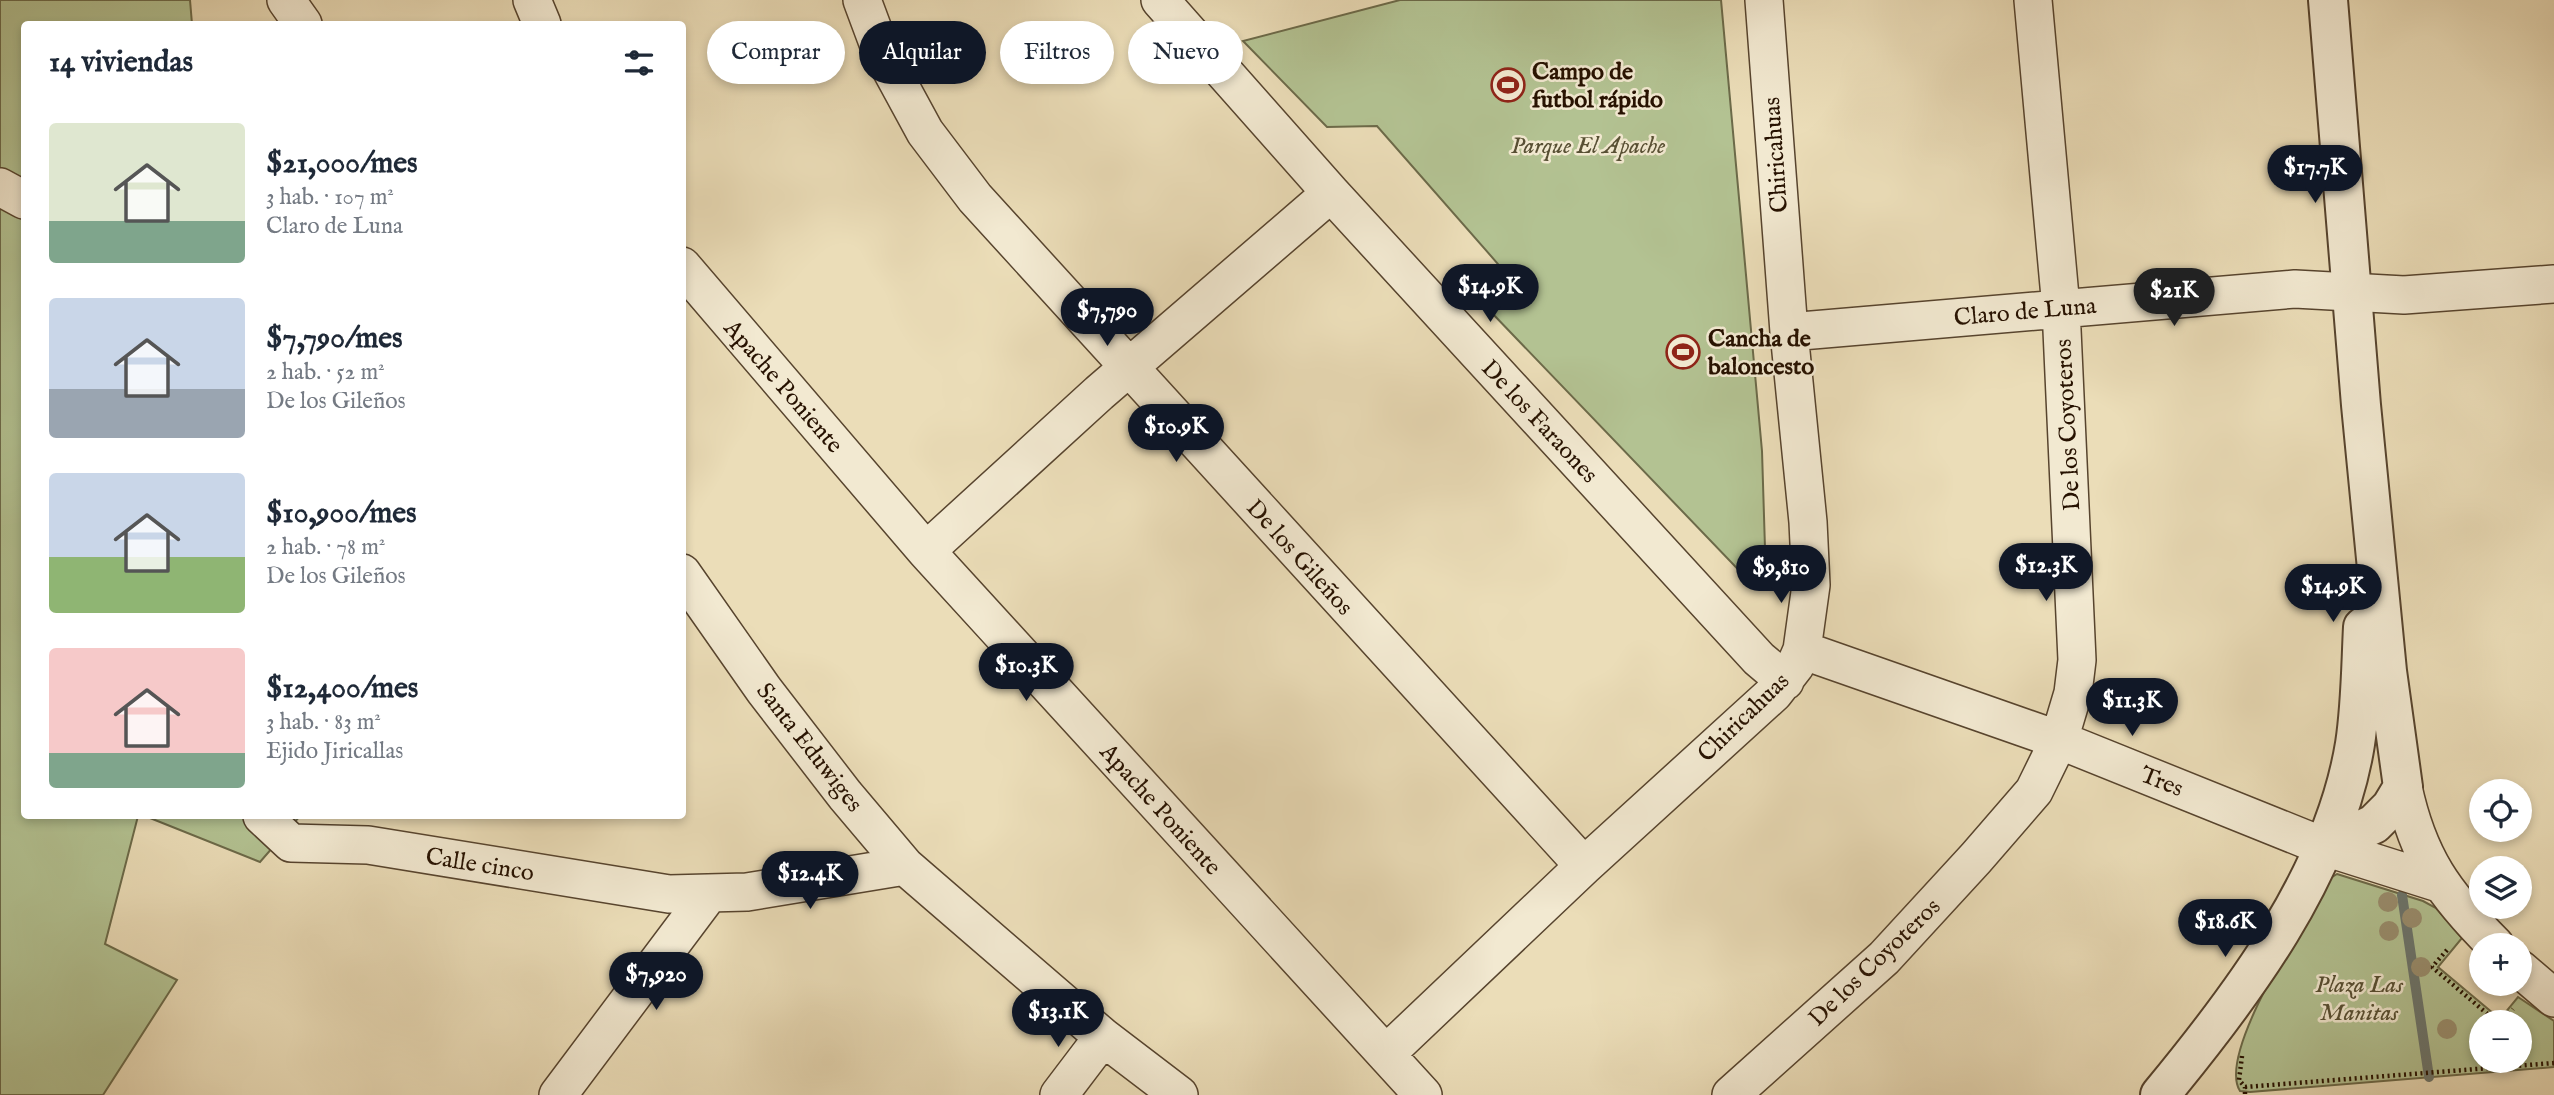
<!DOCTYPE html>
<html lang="es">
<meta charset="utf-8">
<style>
body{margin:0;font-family:"IM FELL English",serif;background:#f2f2f3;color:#1f2937;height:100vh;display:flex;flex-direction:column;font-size:26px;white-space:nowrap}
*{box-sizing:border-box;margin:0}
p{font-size:23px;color:#747a83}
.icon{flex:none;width:38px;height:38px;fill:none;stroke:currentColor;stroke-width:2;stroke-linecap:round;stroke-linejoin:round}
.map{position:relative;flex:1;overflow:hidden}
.panel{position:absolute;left:21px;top:21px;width:665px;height:798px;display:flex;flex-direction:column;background:#fff;border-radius:7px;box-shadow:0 4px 10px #0003}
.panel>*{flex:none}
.guide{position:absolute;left:707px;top:21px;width:665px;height:63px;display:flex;gap:14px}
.fabs{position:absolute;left:2469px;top:779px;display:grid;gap:14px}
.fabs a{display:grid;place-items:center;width:63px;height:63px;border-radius:50%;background:#fff;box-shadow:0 4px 10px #0003;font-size:35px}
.price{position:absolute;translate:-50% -60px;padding:0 16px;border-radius:24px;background:#111827;color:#fff;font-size:23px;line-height:46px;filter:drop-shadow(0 2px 4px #0008)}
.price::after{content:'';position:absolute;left:50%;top:42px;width:21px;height:16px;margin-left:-10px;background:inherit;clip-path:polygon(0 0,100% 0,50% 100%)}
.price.selected{background:#222;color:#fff}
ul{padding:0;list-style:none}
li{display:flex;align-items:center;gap:21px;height:175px;padding:0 28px}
li span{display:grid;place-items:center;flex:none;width:196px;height:140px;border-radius:7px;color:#555}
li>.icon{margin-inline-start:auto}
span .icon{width:84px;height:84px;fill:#fffc;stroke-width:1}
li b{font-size:30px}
h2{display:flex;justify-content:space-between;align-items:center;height:84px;padding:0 28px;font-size:30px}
.pill{padding:0 24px;border-radius:32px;background:#fff;box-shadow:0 4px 10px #0003;font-size:24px;line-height:63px}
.pill.selected{background:#111827;color:#fff}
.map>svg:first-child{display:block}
</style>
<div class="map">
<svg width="2554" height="1095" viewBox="0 0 2554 1095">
<rect width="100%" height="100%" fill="#ebddb8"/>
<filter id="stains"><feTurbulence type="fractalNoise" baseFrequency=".00286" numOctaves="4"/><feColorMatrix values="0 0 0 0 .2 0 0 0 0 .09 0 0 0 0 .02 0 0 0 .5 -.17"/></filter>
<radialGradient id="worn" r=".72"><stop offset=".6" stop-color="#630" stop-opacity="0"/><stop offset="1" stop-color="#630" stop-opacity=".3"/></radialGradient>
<!-- green -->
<path fill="#b3c292" stroke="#6c6a49" stroke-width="2" fill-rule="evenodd" d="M0,0H190L192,24H24V816H138L105,944L177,980L103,1095H0Z
M1400,0H1721L1762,451L1766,581L1761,586H1754L1468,288L1498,264L1377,126L1327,127L1243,41Z
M145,816H300L260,862Z
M2337,874L2423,901L2436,908L2462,938L2438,967L2500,1019L2518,997L2554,1021V1067L2250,1092L2240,1091C2216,1054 2307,917 2329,879ZM2482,1022H2520V1060H2482Z"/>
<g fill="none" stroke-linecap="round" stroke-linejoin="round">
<!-- stream -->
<path stroke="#6c766e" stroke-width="10" d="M2402,895L2429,1077"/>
<defs>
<path id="minor" d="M286,0L303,24
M532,0L542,24
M862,0L881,51L925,132L975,198L1584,866
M1160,0L1331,193L1759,659L1785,681
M0,187L24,200
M682,266L926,551L1423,1095
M1789,332L2295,289L2404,295L2554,284
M926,551L1099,393L1331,193
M682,573L764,690L845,795L905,866L1103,1037L1179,1095
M1802,650L2059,740L2325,847L2442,884
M2403,787C2418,858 2444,894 2495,945
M262,816L291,843L368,845L669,894L747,892L905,866
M2520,969L2554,998
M1386,1054L1584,866L1774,693L1795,666L1802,650L1811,585L1808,522L1789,332L1764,0
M558,1095L708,895
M1059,1095L1103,1037
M1731,1095L1884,958L1976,858L2034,791L2059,740L2073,693L2077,660L2061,308L2033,0"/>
<path id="tertiary" d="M2325,847L2374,824L2391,807L2403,787L2387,671L2361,405L2328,0
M2160,1095C2242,996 2334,874 2355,744C2361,706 2361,666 2363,627"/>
</defs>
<!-- minor casing -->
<use href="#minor" stroke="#57442e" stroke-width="40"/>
<!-- tertiary casing -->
<use href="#tertiary" stroke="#57442e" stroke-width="42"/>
<!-- path -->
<path stroke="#261100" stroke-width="4.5" stroke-dasharray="2 3.5" stroke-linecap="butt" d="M2447,950L2432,967L2497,1022
M2502,1022L2513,1009
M2242,1056L2239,1080L2245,1087V1095
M2245,1087L2554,1063"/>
<!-- minor -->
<use href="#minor" stroke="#f2e9d1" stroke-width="37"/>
<!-- tertiary -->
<use href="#tertiary" stroke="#f2e9d1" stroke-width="38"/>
</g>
<!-- trees -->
<g fill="#9a8f6f">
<circle cx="2388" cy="902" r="10"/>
<circle cx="2412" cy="918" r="10"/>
<circle cx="2389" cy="931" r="10"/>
<circle cx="2421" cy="967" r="10"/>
<circle cx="2447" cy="1029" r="10"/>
</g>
<!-- icons -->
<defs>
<symbol id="stadium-ring" viewBox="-11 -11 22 22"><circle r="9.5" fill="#f2e9d1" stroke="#8f2418" stroke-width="1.5"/><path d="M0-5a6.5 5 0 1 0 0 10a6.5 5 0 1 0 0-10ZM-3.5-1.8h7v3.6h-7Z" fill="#8f2418"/></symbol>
</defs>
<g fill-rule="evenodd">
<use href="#stadium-ring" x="1489" y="66" width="38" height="38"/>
<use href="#stadium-ring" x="1664" y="333" width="38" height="38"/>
</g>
<g text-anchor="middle" stroke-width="5" stroke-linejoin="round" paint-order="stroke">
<!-- poi labels -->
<g font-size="24" font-weight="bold" fill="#261100" stroke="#f2e9d1" text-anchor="start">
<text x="1532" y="79">Campo de<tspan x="1532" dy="28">futbol rápido</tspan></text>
<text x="1708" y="346">Cancha de<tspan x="1708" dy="28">baloncesto</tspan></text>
</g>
<!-- park labels -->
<g font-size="24" font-style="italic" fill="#574f33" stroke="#f2e9d1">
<text x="1588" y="153">Parque El Apache</text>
<text x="2359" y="992">Plaza Las<tspan x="2359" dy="28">Manitas</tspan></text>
</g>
<!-- street labels -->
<g font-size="24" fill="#261100" stroke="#f2e9d1">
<text transform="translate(1775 155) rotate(-94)" y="8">Chiricahuas</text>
<text transform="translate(2025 311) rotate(-5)" y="8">Claro de Luna</text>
<text transform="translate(784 386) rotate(49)" y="8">Apache Poniente</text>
<text transform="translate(1540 421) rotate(47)" y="8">De los Faraones</text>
<text transform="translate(2067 425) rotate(-93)" y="8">De los Coyoteros</text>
<text transform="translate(1300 557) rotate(48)" y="8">De los Gileños</text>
<text transform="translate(1743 717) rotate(-44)" y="8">Chiricahuas</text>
<text transform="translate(810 747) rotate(52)" y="8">Santa Eduwiges</text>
<text transform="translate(2162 781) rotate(22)" y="8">Tres</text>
<text transform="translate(1161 809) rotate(48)" y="8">Apache Poniente</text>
<text transform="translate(480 864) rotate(9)" y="8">Calle cinco</text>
<text transform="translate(1874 962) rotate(-44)" y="8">De los Coyoteros</text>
</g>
</g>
<rect width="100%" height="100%" filter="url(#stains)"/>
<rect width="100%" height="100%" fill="url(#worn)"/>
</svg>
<div class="fabs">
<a><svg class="icon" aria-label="locate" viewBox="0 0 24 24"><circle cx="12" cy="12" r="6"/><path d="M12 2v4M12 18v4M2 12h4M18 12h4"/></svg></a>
<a><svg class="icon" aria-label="layers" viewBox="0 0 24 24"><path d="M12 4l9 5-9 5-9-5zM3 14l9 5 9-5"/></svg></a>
<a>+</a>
<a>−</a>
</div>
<b class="price" style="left:2315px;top:205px">$17.7K</b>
<b class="price" style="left:1490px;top:324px">$14.9K</b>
<b class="price selected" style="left:2174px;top:328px">$21K</b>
<b class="price" style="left:1107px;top:348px">$7,790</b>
<b class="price" style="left:1176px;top:464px">$10.9K</b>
<b class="price" style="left:2046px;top:603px">$12.3K</b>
<b class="price" style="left:1781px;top:605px">$9,810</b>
<b class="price" style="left:2333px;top:624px">$14.9K</b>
<b class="price" style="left:1026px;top:703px">$10.3K</b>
<b class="price" style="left:2132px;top:738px">$11.3K</b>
<b class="price" style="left:810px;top:911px">$12.4K</b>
<b class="price" style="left:2225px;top:959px">$18.6K</b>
<b class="price" style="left:656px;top:1012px">$7,920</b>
<b class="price" style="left:1058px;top:1049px">$13.1K</b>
<div class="guide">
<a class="pill">Comprar</a>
<a class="pill selected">Alquilar</a>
<a class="pill">Filtros</a>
<a class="pill">Nuevo</a>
</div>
<section class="panel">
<h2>14 viviendas<svg class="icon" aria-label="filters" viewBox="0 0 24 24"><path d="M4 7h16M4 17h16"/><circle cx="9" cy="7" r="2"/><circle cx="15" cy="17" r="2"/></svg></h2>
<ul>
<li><span style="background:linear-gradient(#dfe7d0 70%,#7fa58c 0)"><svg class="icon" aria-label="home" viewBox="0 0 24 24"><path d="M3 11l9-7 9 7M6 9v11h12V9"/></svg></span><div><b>$21,000/mes</b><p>3 hab. · 107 m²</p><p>Claro de Luna</p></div></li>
<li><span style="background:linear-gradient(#c9d6e8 65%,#9aa5b1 0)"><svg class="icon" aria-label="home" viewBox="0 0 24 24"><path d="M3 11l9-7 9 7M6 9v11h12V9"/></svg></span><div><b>$7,790/mes</b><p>2 hab. · 52 m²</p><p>De los Gileños</p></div></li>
<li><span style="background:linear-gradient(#c9d6e8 60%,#8fb573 0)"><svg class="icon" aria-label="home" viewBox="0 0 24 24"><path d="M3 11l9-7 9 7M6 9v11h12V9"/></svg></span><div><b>$10,900/mes</b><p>2 hab. · 78 m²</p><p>De los Gileños</p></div></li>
<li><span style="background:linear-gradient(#f6c9c9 75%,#7fa58c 0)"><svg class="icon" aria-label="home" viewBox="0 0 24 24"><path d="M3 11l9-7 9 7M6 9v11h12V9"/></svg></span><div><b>$12,400/mes</b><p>3 hab. · 83 m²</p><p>Ejido Jiricallas</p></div></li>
</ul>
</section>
</div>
